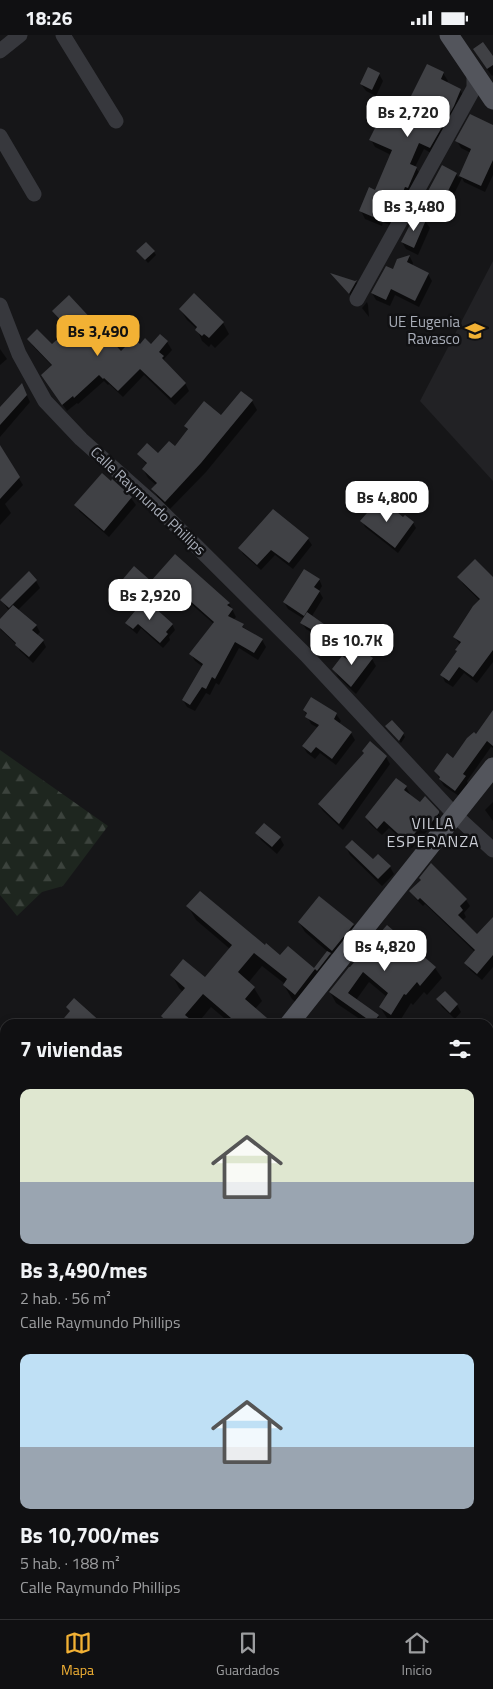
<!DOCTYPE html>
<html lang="es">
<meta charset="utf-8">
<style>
body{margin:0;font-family:"Titillium Web",sans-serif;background:#19191b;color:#f1f3f6;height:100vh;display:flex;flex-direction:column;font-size:19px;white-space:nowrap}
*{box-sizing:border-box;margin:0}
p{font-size:16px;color:#9c9d9f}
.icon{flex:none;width:28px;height:28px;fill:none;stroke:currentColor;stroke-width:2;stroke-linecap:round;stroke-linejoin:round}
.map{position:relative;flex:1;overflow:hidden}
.details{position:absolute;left:0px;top:984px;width:494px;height:601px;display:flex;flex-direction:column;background:#101012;border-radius:15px 15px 0 0;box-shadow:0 2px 8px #0003,0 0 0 1px #303032}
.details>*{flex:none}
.price{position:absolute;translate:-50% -42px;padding:0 11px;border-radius:10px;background:#fff;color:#222;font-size:16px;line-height:32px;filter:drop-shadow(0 1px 2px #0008)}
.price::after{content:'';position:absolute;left:50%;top:30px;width:15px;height:11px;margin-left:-8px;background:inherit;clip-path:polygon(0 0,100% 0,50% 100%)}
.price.current{background:#f2b134;color:#111}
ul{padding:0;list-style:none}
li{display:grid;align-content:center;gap:10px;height:265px;padding:0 20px}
li span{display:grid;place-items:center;height:155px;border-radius:10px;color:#555}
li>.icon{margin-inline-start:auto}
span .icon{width:90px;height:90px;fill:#fffc;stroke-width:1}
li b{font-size:21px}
h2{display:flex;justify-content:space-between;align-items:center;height:60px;padding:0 20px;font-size:21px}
.status{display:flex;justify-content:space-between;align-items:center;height:35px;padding:0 25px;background:#101012;direction:ltr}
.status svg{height:14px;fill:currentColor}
.dock{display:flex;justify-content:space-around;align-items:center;height:70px;border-top:1px solid #303032;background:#101012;font-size:14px;color:#9c9d9f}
.dock a{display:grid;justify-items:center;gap:2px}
.dock .current{color:#f2b134}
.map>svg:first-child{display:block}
</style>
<div class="status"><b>18:26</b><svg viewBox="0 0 49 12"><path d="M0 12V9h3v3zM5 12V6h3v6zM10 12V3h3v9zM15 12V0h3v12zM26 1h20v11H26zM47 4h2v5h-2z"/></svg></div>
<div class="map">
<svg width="493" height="1584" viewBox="0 0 493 1584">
<defs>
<pattern id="forest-firs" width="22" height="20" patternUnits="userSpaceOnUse" patternTransform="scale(1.25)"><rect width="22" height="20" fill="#1e261f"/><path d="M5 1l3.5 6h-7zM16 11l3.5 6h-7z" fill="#3c433d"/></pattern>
</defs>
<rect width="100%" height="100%" fill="#161618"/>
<!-- built -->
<path fill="#222225" d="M493,226V446L420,366Z"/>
<!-- forest -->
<path fill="url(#forest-firs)" d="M0,715L108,791L63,851L42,857L17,881L0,860Z"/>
<!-- pitch -->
<path fill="#1e261f" d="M0,1166L5,1170V1317L0,1323Z"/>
<!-- shadow -->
<path fill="#0007" fill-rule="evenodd" d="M478,21L493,23V40L492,41Z
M443,38L448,46L446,48L460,55L464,62L434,120L424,114L415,132L421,140L394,192L383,187L382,191L365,184L361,176L376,157L391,120L375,112L371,105L401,73L408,70Z
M379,39L383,46L376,61L366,56L361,49Z
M493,92V140L485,157L464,147L462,143L448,171L433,163L429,156L456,139L459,143L471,118L461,113L457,106ZM433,158L450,166L449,168L433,161Z
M425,186L430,193L418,220L406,214L402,207Z
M154,217L156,220L148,228L140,219Z
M410,222L413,228L412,231L428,239L432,246L419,272L395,260L390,271L376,265L372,258L394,236L398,226Z
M333,240L356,247L358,249L351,261Z
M367,267L368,270L369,282L362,273Z
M180,274L223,288L229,299L215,313L211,309L209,312L202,306L197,294L187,285Z
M54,276L121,318L140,311H151L160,301L167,307L172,315L164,324L167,330L185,348L189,356L175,370L144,340L123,362L109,349L108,350L104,346L78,369L77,368L67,376L47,347L53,332L33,311L29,304L52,311L69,296Z
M0,314L7,324L0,330Z
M22,350L30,367L0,402V374Z
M252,366L257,375L206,437L170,474L158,463L153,454L156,450L148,443L143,434L147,430L139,419L158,420L175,413L188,396L185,391L221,382Z
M0,413L23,450L5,469L11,478L0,490Z
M112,446L131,463L136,470L109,502L80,477L76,470Z
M403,484L413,488L416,493L398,518L365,492L362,486Z
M308,504L312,510L293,534L275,520L261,535L243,519L240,513Z
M175,520L229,568L236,582L233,585L262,605L266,612L258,625L239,613L219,650L216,648L210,660L206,658L195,676L187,672L183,665L203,632L195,626L191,619L214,589L175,555L156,576L172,589L175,595L169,602L170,605L163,613L141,593L137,599L130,593L127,588L146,566L128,551L124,544L151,547Z
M459,542L493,544V627L477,648L464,638L453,652L445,647L442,640L458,617L460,610L455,602L480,566L463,549Z
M319,544L322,551L319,556L323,563L312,581L337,600L341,606L331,620L316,610L313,604L316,600L306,594L302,588L304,584L288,574L284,567Z
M36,546L40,553L17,576L36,590L40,597L36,601L43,606L46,612L33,628L20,616L17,610L1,595L0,586L9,576L2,566Z
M372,624L376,631L356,659L338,642L334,634L348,626Z
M304,675L336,679L341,686L339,689L351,698L355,705L336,730L320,718L315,724L307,718L303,711L318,693L311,689Z
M493,677V713L491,712L467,746L468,749L459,761L444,751L435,736L454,725L476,700Z
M389,695L403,699L405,702L401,708Z
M370,708L386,722L390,729L343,795L323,776L319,770L365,719Z
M406,752L410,759L409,760L420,769L438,777L442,785L432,798L428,795L412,813L389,793L382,800L370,789L366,782Z
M493,767V786L485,775Z
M264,790L280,803L284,810L277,819L261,805L257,798Z
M346,812L373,826L390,832L394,839L382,851L350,820Z
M411,857L466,865L470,871L464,878L466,882L462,886L477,900L493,884V932L482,945L470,935L466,928L475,917L425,869L423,871L415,863Z
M188,871L280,921L314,935L328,917L305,897L299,887L353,890L359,900L339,925L329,917L337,933L303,973L292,964L284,950L285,949L262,931L248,948L254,953L262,966L255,974L272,989H231L211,972L197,989H166L162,982L183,957L179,953L172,940L205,944L230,914L196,885Z
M387,892L435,933L442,943L427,960L424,957L413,970L411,968L398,989L387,983L380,972L387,962L369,947L356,965L378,981L383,989H367L336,968L330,957Z
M438,965L457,970L461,977L455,984L442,972Z
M493,1095V1112L489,1108V1100Z
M489,1448L493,1455V1471L489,1477Z
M279,1580H304L302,1584H290Z
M381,1580H401L397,1584H383Z"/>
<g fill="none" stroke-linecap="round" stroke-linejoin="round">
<!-- canal -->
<path stroke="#2c353c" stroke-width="14" d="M0,1538H5
M200,1580L217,1584"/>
</g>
<!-- building -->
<path fill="#404145" d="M483,7L493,21V30L487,34L473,14Z
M427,29L444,37L441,44L461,54L454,71L430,113L419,108L410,129L417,132L408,153L405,152L397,172L390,185L379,180L378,184L359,176L369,152L375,155L392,115L369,105L389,65L401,71L403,67L407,69Z
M368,32L380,38L372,55L360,49Z
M470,79L493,90V125L481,151L459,141L471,114L455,106Z
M442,130L457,138L444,164L428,156Z
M415,180L426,185L414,213L401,207Z
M146,207L155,216L145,225L136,216Z
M410,220L407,227L429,238L415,266L391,254L386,265L371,258L386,231L393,234L397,224Z
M330,238L355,246L357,245L349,259Z
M194,258L224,287L209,303L204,299L202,301L195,295L197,292L179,274Z
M69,260L121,316L134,303L140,309L145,303L151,309L160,299L168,306L159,317L164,321L162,323L186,348L171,363L140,334L118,356L104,343L103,344L99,340L74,363L73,361L62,370L41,340L52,330L27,304L37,294L52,309L69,294L52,276Z
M22,348L27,360L0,390V372Z
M241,356L253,365L201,428L165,467L151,454L157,448L142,434L147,428L137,419L147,408L158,418L169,406L175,411L188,394L184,391L204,366L221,380Z
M0,410L20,442L0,464Z
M102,438L111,446L112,444L132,462L104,496L74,470Z
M380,463L403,482L405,480L414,487L395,513L360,486Z
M273,474L309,503L289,528L271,515L257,530L238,513Z
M175,519L230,568L227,570L233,574L228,581L244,589L242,592L263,604L254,618L235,607L215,644L212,642L206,654L202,652L190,670L182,665L203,629L189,619L214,587L171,549L152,569L123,544L134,531L151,546Z
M475,524L493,542V615L473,642L459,632L449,646L440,640L457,616L455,615L461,607L453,602L473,571L480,564L457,542Z
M304,534L320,544L314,552L320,556L304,581L283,567Z
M29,536L37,545L9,573L0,565Z
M145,564L173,589L166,597L168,599L160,608L138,589L133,594L125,588Z
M13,570L37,590L32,595L44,605L29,622L15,610L16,608L0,593V584Z
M307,577L338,599L327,615L311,604L316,597L300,588Z
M357,612L373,623L351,652L332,634L342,621L348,625Z
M311,662L337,678L334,684L352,697L332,724L316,712L311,718L302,711L319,690L305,682L307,678L303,675Z
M493,675V711L487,706L463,739L466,741L455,756L439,744L440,742L434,736L447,718L453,723L467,703L474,697L476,699Z
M392,685L404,698L399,706L385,691Z
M370,706L387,721L339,789L318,769L364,718L362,716Z
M396,743L407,751L404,755L420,767L425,761L439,776V778L428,792L424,788L407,807L384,786L377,794L365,782Z
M264,788L281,802L272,812L255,798Z
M352,805L373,824L378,819L391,831L378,844L345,812Z
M431,828L467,864L460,871L463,875L458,880L477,899L493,882V920L477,939L464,928L475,915L420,863L418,865L409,856L421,845L419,843Z
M200,856L265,910L266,908L280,920L288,911L314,933L327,916L331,918L317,936L315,934L295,960L283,950L287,944L254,918L238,937L255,952L245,964L274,989H238L203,959L185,980L196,989H169L161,981L185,953L170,940L183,924L205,942L232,910L186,871Z
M319,861L354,889L332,916L298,887Z
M387,890L436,932L420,951L417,947L406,960L404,959L391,980L379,972L388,958L363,937L348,958L379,980L373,988L329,957L349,932H350Z
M445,956L458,969L450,978L436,964Z
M74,963L103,989H59L70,976L66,972Z"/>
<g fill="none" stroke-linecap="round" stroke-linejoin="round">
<!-- minor -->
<path stroke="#37383d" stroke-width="15" d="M63,0L116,86
M0,16L20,0
M0,101L34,159
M357,264L474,53V36
M0,270L19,319L45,366L81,404L155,470L306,620L455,780L493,815
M0,1525L5,1526
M0,1556H5
M244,1580L253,1584
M368,1580L373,1584"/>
<!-- major -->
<path stroke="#53555c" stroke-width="19" d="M449,0L493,65
M289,989L493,732
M0,1370L5,1363
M0,1490L5,1495
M93,1580L98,1584"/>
</g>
<!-- icons -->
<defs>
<symbol id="school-bare" viewBox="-9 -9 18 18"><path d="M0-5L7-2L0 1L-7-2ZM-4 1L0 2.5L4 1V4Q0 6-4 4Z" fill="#f2b134" stroke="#111113" stroke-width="2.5" paint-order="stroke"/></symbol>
</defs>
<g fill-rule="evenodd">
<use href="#school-bare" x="461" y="282" width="28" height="28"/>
</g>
<g text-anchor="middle" stroke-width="5" stroke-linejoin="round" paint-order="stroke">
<!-- poi labels -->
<g font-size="15" fill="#a8adb8" stroke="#111113" text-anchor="end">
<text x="460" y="292">UE Eugenia<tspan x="460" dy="17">Ravasco</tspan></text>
</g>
<!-- street labels -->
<g font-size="15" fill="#a8adb8" stroke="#111113">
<text transform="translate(148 466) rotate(43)" y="5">Calle Raymundo Phillips</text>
</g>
<!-- neighbourhood labels -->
<g font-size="16" letter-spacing="1" fill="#c9ccd4" stroke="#111113">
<text x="433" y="794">VILLA<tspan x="433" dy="18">ESPERANZA</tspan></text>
</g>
</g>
</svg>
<b class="price" style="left:408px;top:103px">Bs 2,720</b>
<b class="price" style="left:414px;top:197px">Bs 3,480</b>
<b class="price current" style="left:98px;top:322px">Bs 3,490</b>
<b class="price" style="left:387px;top:488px">Bs 4,800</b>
<b class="price" style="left:150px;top:586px">Bs 2,920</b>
<b class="price" style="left:352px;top:631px">Bs 10.7K</b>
<b class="price" style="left:385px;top:937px">Bs 4,820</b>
<section class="details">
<h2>7 viviendas<svg class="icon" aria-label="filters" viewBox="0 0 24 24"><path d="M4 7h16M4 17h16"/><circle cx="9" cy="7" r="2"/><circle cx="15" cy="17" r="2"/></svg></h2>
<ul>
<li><span style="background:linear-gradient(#dfe7d0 60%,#9aa5b1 0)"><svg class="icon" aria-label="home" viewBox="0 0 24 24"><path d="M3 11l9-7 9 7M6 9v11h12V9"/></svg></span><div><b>Bs 3,490/mes</b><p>2 hab. · 56 m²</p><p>Calle Raymundo Phillips</p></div></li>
<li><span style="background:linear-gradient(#bfe0f5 60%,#9aa5b1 0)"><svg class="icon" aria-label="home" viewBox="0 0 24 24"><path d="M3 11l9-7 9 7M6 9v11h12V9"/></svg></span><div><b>Bs 10,700/mes</b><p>5 hab. · 188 m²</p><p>Calle Raymundo Phillips</p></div></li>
</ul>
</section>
</div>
<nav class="dock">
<a class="current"><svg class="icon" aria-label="map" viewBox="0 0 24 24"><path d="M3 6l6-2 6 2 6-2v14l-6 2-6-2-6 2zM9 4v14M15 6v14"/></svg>Mapa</a>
<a><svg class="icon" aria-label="saved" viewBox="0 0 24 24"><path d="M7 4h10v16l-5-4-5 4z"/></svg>Guardados</a>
<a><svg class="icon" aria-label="home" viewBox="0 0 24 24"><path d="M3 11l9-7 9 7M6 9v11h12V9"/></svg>Inicio</a>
</nav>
